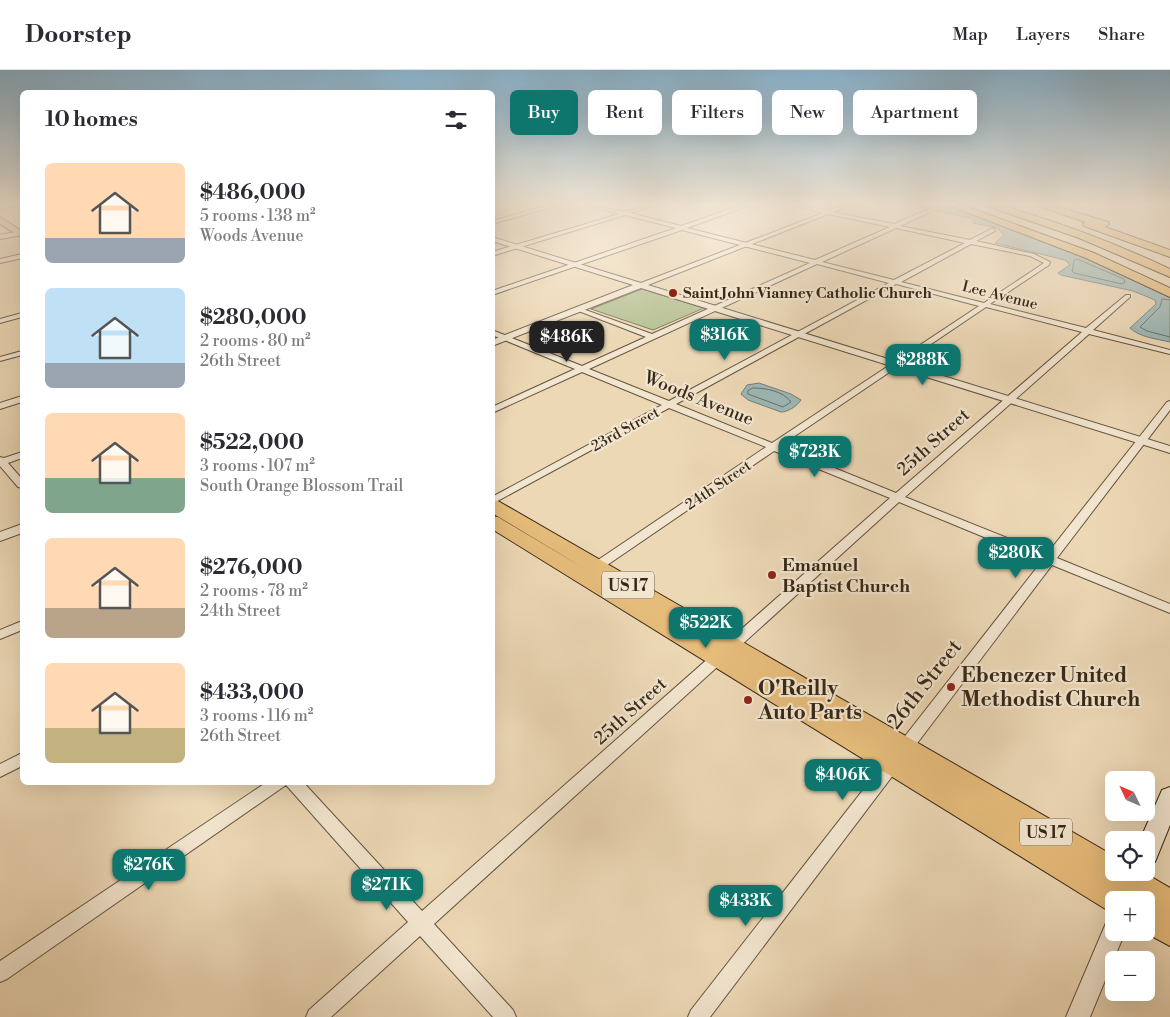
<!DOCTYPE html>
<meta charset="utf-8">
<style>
body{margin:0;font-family:"Libre Bodoni",serif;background:#f7f7f7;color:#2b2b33;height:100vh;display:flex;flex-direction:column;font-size:19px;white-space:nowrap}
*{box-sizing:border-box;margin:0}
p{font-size:16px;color:#7c7c81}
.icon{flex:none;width:28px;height:28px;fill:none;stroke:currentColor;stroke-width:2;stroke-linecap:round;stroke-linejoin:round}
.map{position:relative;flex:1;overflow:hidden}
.details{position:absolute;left:20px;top:20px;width:475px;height:695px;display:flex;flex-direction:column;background:#fff;border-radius:8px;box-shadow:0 5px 20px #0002}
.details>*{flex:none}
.hud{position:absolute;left:510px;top:20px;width:475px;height:45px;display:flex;gap:10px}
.needle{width:32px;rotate:314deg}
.fabs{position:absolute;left:1105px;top:701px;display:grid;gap:10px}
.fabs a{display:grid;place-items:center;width:50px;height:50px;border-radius:8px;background:#fff;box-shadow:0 5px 20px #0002;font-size:25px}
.price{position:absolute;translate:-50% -42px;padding:0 11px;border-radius:10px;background:#0f766e;color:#fff;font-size:16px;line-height:32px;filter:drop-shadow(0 1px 2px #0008)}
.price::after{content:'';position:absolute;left:50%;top:30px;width:15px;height:11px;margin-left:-8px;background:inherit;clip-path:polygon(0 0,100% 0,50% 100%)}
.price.selected{background:#222;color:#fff}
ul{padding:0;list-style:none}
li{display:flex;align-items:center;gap:15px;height:125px;padding:0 25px}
li span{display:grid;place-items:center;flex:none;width:140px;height:100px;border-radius:8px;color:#555}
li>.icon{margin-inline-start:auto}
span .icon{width:60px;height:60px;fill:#fffc;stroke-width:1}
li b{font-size:21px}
h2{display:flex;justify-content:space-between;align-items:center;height:60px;padding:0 25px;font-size:21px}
.chip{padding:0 18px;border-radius:8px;background:#fff;box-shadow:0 5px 20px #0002;font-size:18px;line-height:45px}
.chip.selected{background:#0f766e;color:#fff}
header{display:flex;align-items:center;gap:30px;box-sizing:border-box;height:70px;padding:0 25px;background:#fff;border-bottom:1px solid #e1e1e2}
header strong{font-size:24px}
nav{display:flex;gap:28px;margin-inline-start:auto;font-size:18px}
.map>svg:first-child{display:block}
</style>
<header>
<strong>Doorstep</strong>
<nav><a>Map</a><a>Layers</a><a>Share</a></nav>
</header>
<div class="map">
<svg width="1170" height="947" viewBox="0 0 1170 947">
<rect width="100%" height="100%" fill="#edd8b6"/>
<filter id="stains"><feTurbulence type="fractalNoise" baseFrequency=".004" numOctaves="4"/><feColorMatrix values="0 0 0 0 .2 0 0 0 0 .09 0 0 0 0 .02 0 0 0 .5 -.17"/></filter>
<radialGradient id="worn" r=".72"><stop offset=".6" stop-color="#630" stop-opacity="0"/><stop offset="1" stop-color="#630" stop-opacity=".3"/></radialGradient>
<!-- green -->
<path fill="#b3c092" stroke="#757454" d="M642,219L704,238L653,260L591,239Z"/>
<!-- water -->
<path fill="#9cb8b7" stroke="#747e77" d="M911,135H944L972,145L1105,194L1170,226V272C1157,269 1139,267 1130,258L1156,234L1155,230L1133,221L1061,205L1058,203L1070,195L1065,190L995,173L1004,165L997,158L973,153L974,149Z
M759,313L791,324L801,330C797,336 788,342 781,342L748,330L741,324L747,315Z"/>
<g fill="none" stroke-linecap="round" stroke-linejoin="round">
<!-- shore -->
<path stroke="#6a7067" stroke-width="1" d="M1077,189L1124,209L1125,212L1122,214L1074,203L1072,201L1074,191Z
M1170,230L1162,229L1160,237L1140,257L1147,261L1170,267
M753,318C766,318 783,321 791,332L783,337L748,324V321Z"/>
<defs>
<path id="minor" d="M5,135H16L0,140V136Z
M549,135H558L492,154V151Z
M589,135C601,135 614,143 626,141C636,140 644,135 654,135L630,143L681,156L742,135H750L687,158L815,190L890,157L828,144L826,141L894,154L926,140L928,143L900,156L970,170L993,158L995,161L976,171L1034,184L1050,192L1049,195L990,234L1086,258L1126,225H1130V227L1093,260L1170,280V284L1089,264L905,427L1047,484L1167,332L1170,331V340L1057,488L1170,534V543L1052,495L710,947H688L691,940L1042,491L899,432L434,854L513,940L516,947H493L420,866L331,947H306L309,940L408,852L286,715L7,909L0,912V891L267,712H303L422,841L890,428L774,381L597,502H589L587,499L589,496L766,377L669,338L492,434V427L662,335L582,302L492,343V337L575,299L492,265V260L582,296L646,267L576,240V238H580L652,264L810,193L682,160L492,225V221L676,158L625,145L492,186V182L619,144ZM896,158L965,173L894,210L822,192ZM971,174L1030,186L1044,193L984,233L901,212ZM817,194L889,213L669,331L589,299ZM896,214L979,236L772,373L676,334ZM986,237L1082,262L896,423L780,376Z
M22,161V165L0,169V165Z
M22,184V188L0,193V189Z
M22,243V247L0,253V249Z
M22,281V285L0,291V287Z
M22,326V332L0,339V333Z
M22,382V388L8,393L22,409V418L18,417L0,396V387L4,388Z
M22,551V560L0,569V560Z
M22,683V696L0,707V694Z"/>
<path id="tertiary" d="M794,135C806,135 816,139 827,140C834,140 842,135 851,135L648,215L1170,376V383L641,218L492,276V270L633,215L492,171V167L641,213L823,143Z
M22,454V463L0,471V462Z
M1114,850V862H1125L1090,947H1066L1106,853Z"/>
<path id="secondary" d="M1170,717V755L1155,792L1146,795V770H1140L1162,720Z"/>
<path id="primary" d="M0,147L22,161V168L0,154Z
M492,430L498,431L1114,786V802H1143L1170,818V876L1144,862H1146V830H1136L1132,827L1133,830H1114V842L1107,840L492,459V446L498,447L587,500L492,443Z"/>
<path id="motorway" d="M948,135H962L1094,183L1170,218V227L1086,188Z
M1000,135C1059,152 1115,173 1170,199V207L1079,168L987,136Z
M1036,135H1052L1108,152L1109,154L1105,157L1170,180V187L1084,156L1083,154L1085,152Z"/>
</defs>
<!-- minor casing -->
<use href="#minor" stroke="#64543f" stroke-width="2"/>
<!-- tertiary casing -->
<use href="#tertiary" stroke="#64543f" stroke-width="2"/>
<!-- secondary casing -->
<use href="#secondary" stroke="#372817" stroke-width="2"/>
<!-- primary casing -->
<use href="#primary" stroke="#372817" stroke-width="2"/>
<!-- motorway casing -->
<use href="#motorway" stroke="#372817" stroke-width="2"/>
<!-- minor -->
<use href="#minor" fill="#f3e6d0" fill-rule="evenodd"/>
<!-- tertiary -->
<use href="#tertiary" fill="#f3e6d0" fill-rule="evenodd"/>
<!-- secondary -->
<use href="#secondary" fill="#f3e6d0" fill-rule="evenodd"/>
<!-- primary -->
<use href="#primary" fill="#e6bc7b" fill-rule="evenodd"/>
<!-- motorway -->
<use href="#motorway" fill="#e6bc7b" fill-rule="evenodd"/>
</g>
<!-- sky -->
<linearGradient id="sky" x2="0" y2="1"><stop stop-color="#89b6d4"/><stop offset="0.5" stop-color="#f7edde"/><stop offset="1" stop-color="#f7edde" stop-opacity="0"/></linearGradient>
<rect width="1170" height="268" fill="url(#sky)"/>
<!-- markers -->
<g fill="#8f2418" stroke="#f3e6d0" stroke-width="2">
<circle cx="673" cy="223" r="5"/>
<circle cx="772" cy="505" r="5"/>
<circle cx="951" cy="617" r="5"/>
<circle cx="748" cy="630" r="5"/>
</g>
<g text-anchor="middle" stroke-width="4.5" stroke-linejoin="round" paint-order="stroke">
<!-- far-poi labels -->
<g font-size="15" font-weight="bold" fill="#372817" stroke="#f3e6d0" text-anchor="start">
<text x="683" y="228">Saint John Vianney Catholic Church</text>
</g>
<!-- far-street labels -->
<g font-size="15" fill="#372817" stroke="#f3e6d0">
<text transform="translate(1000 225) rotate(14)" y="5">Lee Avenue</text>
<text transform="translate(625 359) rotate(-29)" y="5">23rd Street</text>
<text transform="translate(718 415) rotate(-34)" y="5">24th Street</text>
</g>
<!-- shield labels -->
<g fill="#f3e6d0" stroke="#6f614e" stroke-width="1">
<rect x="602" y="501.5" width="52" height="27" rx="4"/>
<rect x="1020" y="748.5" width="52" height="27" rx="4"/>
</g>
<g font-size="16" font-weight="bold" fill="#372817">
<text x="628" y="521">US 17</text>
<text x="1046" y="768">US 17</text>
</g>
<!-- street labels -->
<g font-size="18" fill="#372817" stroke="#f3e6d0">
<text transform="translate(699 328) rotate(22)" y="6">Woods Avenue</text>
<text transform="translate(933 372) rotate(-42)" y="6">25th Street</text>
<text transform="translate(630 641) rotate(-42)" y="6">25th Street</text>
</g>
<!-- poi labels -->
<g font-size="18" font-weight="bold" fill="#372817" stroke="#f3e6d0" text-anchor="start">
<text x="782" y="501">Emanuel<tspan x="782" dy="21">Baptist Church</tspan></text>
</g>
<!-- near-poi labels -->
<g font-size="21" font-weight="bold" fill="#372817" stroke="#f3e6d0" text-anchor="start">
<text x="961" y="612">Ebenezer United<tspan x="961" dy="24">Methodist Church</tspan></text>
<text x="758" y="625">O'Reilly<tspan x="758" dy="24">Auto Parts</tspan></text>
</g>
<!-- near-street labels -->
<g font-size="21" fill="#372817" stroke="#f3e6d0">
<text transform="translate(924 614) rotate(-52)" y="7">26th Street</text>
</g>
</g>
<rect width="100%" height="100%" filter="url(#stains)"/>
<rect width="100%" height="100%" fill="url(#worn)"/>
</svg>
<div class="fabs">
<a><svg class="needle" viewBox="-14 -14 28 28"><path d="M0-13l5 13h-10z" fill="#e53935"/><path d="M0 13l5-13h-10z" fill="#7c7c81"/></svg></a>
<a><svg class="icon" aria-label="locate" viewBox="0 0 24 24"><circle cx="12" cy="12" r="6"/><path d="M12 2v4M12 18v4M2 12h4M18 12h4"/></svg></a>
<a>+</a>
<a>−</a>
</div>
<b class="price" style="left:725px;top:291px">$316K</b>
<b class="price selected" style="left:567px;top:293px">$486K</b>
<b class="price" style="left:923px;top:316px">$288K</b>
<b class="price" style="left:815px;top:408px">$723K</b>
<b class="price" style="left:1016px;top:509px">$280K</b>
<b class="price" style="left:706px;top:579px">$522K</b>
<b class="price" style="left:843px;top:731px">$406K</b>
<b class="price" style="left:149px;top:821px">$276K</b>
<b class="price" style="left:387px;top:841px">$271K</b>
<b class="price" style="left:746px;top:857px">$433K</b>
<div class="hud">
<a class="chip selected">Buy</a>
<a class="chip">Rent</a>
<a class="chip">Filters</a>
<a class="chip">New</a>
<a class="chip">Apartment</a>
</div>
<section class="details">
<h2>10 homes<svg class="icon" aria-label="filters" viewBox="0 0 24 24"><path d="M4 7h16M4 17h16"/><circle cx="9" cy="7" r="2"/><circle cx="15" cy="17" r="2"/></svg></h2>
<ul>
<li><span style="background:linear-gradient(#ffd9b3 75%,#9aa5b1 0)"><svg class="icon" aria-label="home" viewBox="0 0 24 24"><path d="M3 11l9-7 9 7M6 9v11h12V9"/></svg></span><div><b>$486,000</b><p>5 rooms · 138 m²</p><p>Woods Avenue</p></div></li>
<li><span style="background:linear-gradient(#bfe0f5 75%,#9aa5b1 0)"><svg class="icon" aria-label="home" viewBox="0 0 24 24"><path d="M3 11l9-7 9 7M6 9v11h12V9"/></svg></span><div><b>$280,000</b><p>2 rooms · 80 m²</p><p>26th Street</p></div></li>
<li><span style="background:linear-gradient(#ffd9b3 65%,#7fa58c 0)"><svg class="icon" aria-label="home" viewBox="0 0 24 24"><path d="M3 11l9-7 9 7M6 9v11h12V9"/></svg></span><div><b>$522,000</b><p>3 rooms · 107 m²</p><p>South Orange Blossom Trail</p></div></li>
<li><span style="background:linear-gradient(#ffd9b3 70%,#b9a48a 0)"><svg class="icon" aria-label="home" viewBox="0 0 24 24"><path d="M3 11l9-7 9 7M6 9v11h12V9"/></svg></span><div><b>$276,000</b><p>2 rooms · 78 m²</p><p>24th Street</p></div></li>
<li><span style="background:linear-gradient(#ffd9b3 65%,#c2b280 0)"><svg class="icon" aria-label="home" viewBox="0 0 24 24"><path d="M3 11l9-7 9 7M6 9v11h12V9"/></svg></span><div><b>$433,000</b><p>3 rooms · 116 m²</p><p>26th Street</p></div></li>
</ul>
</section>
</div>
